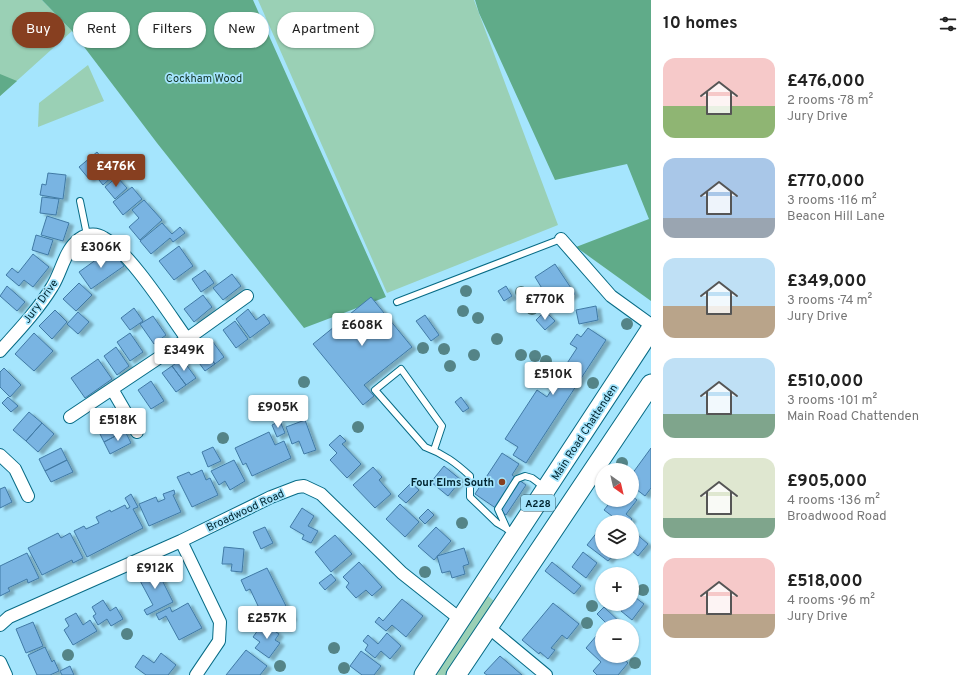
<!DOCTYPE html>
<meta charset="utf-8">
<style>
body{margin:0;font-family:Overpass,sans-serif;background:#f2f2f2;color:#222;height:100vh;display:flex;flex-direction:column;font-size:15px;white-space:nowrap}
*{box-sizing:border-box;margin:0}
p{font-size:13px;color:#767676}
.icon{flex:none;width:22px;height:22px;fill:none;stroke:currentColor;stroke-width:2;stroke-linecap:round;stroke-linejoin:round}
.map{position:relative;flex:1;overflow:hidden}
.details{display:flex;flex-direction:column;background:#fff;width:320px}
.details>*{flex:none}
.top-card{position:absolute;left:12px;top:12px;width:380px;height:36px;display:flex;gap:8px}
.needle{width:26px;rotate:146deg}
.controls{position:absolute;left:595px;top:463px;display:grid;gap:8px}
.controls a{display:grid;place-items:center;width:44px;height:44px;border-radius:50%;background:#fff;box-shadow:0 1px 3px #0004;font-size:20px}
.price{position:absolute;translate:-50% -34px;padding:0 9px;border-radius:4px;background:#fff;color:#222;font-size:13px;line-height:26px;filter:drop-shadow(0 1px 2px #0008)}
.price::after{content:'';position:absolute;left:50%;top:24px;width:12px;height:9px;margin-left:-6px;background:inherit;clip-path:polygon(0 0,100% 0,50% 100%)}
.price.selected{background:#873f20;color:#fff}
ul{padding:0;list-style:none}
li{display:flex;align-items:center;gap:12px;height:100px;padding:0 12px}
li span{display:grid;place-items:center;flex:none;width:112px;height:80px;border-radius:12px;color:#555}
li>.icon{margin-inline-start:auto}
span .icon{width:48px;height:48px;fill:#fffc;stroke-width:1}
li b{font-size:17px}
h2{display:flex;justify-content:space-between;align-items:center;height:48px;padding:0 12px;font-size:17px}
.chip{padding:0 14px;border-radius:18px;background:#fff;box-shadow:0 1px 3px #0004;font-size:14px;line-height:36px}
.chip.selected{background:#873f20;color:#fff}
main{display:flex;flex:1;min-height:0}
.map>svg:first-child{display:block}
</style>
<main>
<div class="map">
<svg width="651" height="675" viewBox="0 0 651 675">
<defs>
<filter id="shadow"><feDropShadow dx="4.5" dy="2.5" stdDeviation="1" flood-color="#0004"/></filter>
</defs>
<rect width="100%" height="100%" fill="#a5e5fd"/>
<!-- green -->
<path fill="#9ad0b5" d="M0,0H42L72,31L0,96Z
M258,0H474L558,225L387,293Z
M88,65L104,101L38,127L39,103Z
M487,595L494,601L447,675H434Z"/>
<!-- forest -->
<path fill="#60ab89" d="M42,0H253L386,297L304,328L157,143L72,31Z
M475,0H651V301L576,247L649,219L627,164L555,180L479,13Z
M0,74L17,81L0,96Z"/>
<!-- building -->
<path fill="#79b4e2" stroke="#417aa5" filter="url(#shadow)" d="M97,152L115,174L103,185L95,175L89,179L79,167Z
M48,173L66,175L63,199L40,195L42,184L46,185Z
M117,177L127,188L115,199L105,187Z
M132,187L142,199L123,215L113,202Z
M42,197L59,199L56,215L40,213Z
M144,200L162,220L140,240L129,227L139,218L132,210Z
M47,216L69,223L63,241L41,235Z
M162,223L172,234L180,227L185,233L173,242L170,238L151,254L140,241Z
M36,235L53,240L48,255L32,250Z
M179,246L193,266L174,280L159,261Z
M111,249L124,266L91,289L79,272Z
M33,254L49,267L33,287L24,280L19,286L6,275L12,268L18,273Z
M555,264L575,294L554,308L535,277Z
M205,270L214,283L201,292L192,279Z
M232,274L241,286L223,300L213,288Z
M79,283L92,295L76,311L63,299Z
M7,286L25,302L17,311L0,296Z
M506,286L512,296L504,301L498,291Z
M203,295L212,307L194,322L184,309Z
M371,297L412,347L364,385L374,396L363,405L313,344Z
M596,306L598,320L579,324L576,310Z
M134,308L143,321L130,330L121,318Z
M248,309L256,320L264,314L270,323L250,338L236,319Z
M55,310L67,322L52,339L39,326Z
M545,311L555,321L545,330L536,320Z
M78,312L89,322L78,334L67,324Z
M425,315L439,335L431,341L416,321Z
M153,316L166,335L154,344L140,324Z
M235,321L248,339L236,348L223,330Z
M588,328L606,340L526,463L513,455L518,447L505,439L537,390L547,397L552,389L540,381L549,367L560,374L577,348L570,344L577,334L581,337Z
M34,333L53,351L34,371L15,354Z
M130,333L143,352L130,361L117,342Z
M210,338L224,357L215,364L200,345Z
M200,345L215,364L205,371L191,352Z
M116,347L129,366L117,375L104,356Z
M98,359L112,379L85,398L71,378Z
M182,359L196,378L186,385L172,366Z
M172,366L186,385L176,392L162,373Z
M4,368L21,385L10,397L0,387V372Z
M151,381L164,401L151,409L138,390Z
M8,397L18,406L11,412L2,403Z
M461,397L469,408L463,412L455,402Z
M113,408L119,420L98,430L92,418Z
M29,412L42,423L26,441L13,430Z
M119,420L125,431L104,442L98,430Z
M305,420L316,450L304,454L299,441L292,444L286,427Z
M280,421L285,433L277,437L272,425Z
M42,423L54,434L38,452L26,441Z
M125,431L131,443L110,454L104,442Z
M269,432L275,445L284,441L291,458L252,476L246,463L243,465L235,448Z
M340,435L346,441L342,444L361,464L347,478L330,460L337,453L329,445Z
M213,447L221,461L208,467L202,452Z
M61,448L67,460L45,471L39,459Z
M651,448V488L645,496L632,486V474Z
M502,453L519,464L512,475L526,485L506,515L475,494Z
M67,460L73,472L51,482L45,471Z
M234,460L245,481L230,490L225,481L219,485L211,471Z
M444,466L461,480L448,496L431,482Z
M373,467L382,477L379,480L391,494L375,508L353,485Z
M202,470L206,480L210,478L218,495L192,507L177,477L189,472L191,475Z
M411,483L419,490L406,503L398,496Z
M5,487L12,502L0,508V489Z
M174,490L175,494L173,495L181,512L149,526L139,504L156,497L158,502L165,499L163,494Z
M131,494L138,507L133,509L143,528L87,557L74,531L84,526L86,529L99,523L96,517L110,510L111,512L125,505L127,509L130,507L125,498Z
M632,496L637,500L626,514L632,519L629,522H620L604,510L612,500H632Z
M400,504L419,522L405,537L386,519Z
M302,508L314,516L308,526L318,531L311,543L302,539L304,535L290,527Z
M428,509L434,515L425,524L419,518Z
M602,526V552H616L608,561L587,545Z
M265,527L273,543L261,549L253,532Z
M436,527L451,541L434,560L418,546Z
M634,532L648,544L638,556L632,551V535Z
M58,533L61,538L70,533L83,558L73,563L72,560L42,575L28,548Z
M335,535L352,554L331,572L315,552Z
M224,547L244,549L242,572L231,571L232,564H222Z
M464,548L469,564L463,566L465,574L452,578L450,571L442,573L437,556Z
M583,552L597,563L586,578L572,567Z
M27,553L39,578L28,583L27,579L8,588L10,591L0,596V566Z
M359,562L382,587L372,596L366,590L356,598L346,587L349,583L343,577Z
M552,562L581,586L574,594L545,571Z
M155,566L173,602L147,615L144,610L153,605L137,575Z
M267,568L292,618L281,623L277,613L261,620L256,610L259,608L250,589L246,591L241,580Z
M331,574L336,580L325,590L319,583Z
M632,595L644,604L632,620L621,611L626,604H632Z
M402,599L423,616L406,637L392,625L386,631L375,622L379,617L383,621Z
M103,600L110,611L116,607L123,619L111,626L107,619L98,625L93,616L96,614L92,607Z
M188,603L202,628L179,640L166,616L159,620L156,614L170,607L172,612Z
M553,603L579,624L567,639L562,635L551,648L555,650L548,659L540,652L539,654L522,640Z
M604,607L624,626H609L597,614Z
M76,613L83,625L90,620L97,631L73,645L64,630L69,626L65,619Z
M33,622L43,646L26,653L16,629Z
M263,623L279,634L275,640L280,643L269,658L255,648L260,642L253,637Z
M387,633L401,646L390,659L381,651L375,658L365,650L368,645L363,641L368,635L378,644Z
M597,635L602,640V656H620L628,663L618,675H597L593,671L601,662L586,648Z
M45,647L52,662L54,660L59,671L50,675H37L28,655Z
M246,650L267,666L260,675H226Z
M361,651L381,666L374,675H362L350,666Z
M161,653L176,665L168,675H146L135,667L143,655L154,663Z
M500,656L522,675H487L484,673Z
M70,666L74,675H62L60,671Z"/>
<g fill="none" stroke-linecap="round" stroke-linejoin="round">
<defs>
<path id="lane" d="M80,201L87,235
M397,302L561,239
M434,450L442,426L401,369L375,390L425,447C444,454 456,463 470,476V497L497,523L514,533
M507,529L498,509L517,479L525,476L532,478L544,487"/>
<path id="street" d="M561,239L611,296L651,325
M0,351C18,331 38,310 52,287C61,273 64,253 76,242C84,234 95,232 104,238C129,251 169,314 187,339
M112,389L137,432
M70,417L187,339L247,296
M0,455L15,469L28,496
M181,541L220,622L219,641L196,675
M0,625L9,617L181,541L271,497L297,487L304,486L321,494L402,573L460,619
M487,626L546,675
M0,662L6,675"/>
<path id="primary" d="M424,675L651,329
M456,675L651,384"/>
</defs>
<!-- lane casing -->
<use href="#lane" stroke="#076b85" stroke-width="8"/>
<!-- street casing -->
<use href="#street" stroke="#076b85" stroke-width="14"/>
<!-- primary casing -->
<use href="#primary" stroke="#076b85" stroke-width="21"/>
<!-- lane -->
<use href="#lane" stroke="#fff" stroke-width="6"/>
<!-- street -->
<use href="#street" stroke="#fff" stroke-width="12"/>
<!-- primary -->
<use href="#primary" stroke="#fff" stroke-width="19"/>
</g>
<!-- trees -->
<g fill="#548487">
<circle cx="466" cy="291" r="6"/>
<circle cx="521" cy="292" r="6"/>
<circle cx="532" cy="309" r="6"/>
<circle cx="463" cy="311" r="6"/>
<circle cx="478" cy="318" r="6"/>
<circle cx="627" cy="324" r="6"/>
<circle cx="497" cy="339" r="6"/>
<circle cx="423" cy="348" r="6"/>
<circle cx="444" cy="349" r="6"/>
<circle cx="474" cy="355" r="6"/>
<circle cx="521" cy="355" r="6"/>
<circle cx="535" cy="356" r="6"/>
<circle cx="546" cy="361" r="6"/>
<circle cx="450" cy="366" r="6"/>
<circle cx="304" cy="382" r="6"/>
<circle cx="593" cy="383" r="6"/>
<circle cx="358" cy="427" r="6"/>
<circle cx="223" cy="438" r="6"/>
<circle cx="622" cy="463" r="6"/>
<circle cx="462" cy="523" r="6"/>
<circle cx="425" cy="572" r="6"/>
<circle cx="643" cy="590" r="6"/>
<circle cx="592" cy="606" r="6"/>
<circle cx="587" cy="623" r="6"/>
<circle cx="127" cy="634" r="6"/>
<circle cx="334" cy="648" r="6"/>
<circle cx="68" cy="655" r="6"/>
<circle cx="635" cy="663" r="6"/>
<circle cx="280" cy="666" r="6"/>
<circle cx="344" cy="668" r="6"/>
</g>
<!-- markers -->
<circle fill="#873f20" stroke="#a5e5fd" stroke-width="1.5" cx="502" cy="482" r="4"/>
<g text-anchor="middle" stroke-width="3.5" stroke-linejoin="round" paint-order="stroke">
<!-- shield labels -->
<rect fill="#a5e5fd" stroke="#325f6e" stroke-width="1" x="521" y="495" width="34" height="16" rx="3"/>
<g font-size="10" font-weight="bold" fill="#012530">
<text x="538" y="507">A228</text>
</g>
<!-- park labels -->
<g font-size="11" fill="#123426" stroke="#a5e5fd">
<text x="204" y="82">Cockham Wood</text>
</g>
<!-- street labels -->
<g font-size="11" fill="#012530" stroke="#a5e5fd">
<text transform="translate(40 301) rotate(-54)" y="4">Jury Drive</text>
<text transform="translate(584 432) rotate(-57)" y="4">Main Road Chattenden</text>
<text transform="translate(245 510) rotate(-25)" y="4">Broadwood Road</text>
</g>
<!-- poi labels -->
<g font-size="11" font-weight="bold" fill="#012530" stroke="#a5e5fd" text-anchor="end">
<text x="494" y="486">Four Elms South</text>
</g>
</g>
</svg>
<div class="controls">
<a><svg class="needle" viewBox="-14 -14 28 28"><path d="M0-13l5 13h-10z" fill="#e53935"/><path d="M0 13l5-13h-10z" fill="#767676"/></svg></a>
<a><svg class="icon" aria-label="layers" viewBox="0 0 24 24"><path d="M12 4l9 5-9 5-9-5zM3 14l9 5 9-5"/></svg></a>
<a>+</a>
<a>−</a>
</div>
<b class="price selected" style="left:116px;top:188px">£476K</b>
<b class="price" style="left:101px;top:269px">£306K</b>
<b class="price" style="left:545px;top:321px">£770K</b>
<b class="price" style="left:362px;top:347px">£608K</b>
<b class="price" style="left:184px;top:372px">£349K</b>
<b class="price" style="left:553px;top:396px">£510K</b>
<b class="price" style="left:278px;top:429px">£905K</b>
<b class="price" style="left:118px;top:442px">£518K</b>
<b class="price" style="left:155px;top:590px">£912K</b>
<b class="price" style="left:267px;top:640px">£257K</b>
<div class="top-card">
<a class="chip selected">Buy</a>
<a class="chip">Rent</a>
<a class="chip">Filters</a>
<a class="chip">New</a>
<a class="chip">Apartment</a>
</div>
</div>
<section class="details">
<h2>10 homes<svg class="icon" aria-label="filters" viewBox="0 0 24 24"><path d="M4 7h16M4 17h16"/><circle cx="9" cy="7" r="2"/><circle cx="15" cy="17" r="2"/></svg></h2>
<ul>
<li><span style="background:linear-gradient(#f6c9c9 60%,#8fb573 0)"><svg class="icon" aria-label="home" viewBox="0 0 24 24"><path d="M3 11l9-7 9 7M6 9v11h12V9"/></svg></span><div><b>£476,000</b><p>2 rooms · 78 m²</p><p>Jury Drive</p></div></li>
<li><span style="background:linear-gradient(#a9c7e8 75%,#9aa5b1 0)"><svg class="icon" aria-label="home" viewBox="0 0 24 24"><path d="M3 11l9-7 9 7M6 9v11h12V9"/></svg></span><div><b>£770,000</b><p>3 rooms · 116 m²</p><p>Beacon Hill Lane</p></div></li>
<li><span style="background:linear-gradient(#bfe0f5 60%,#b9a48a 0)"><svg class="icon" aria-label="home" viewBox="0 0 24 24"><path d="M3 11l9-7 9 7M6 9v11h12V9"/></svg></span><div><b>£349,000</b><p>3 rooms · 74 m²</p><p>Jury Drive</p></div></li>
<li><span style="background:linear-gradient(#bfe0f5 70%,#7fa58c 0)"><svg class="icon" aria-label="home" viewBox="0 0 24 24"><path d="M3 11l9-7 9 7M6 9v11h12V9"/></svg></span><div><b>£510,000</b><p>3 rooms · 101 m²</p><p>Main Road Chattenden</p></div></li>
<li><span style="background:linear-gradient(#dfe7d0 75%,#7fa58c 0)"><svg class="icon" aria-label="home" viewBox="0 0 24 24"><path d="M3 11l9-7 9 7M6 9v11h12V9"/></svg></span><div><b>£905,000</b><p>4 rooms · 136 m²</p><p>Broadwood Road</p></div></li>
<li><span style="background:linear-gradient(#f6c9c9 70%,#b9a48a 0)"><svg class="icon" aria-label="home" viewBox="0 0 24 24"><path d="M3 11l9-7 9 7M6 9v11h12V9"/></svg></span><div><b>£518,000</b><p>4 rooms · 96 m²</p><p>Jury Drive</p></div></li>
</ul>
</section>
</main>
